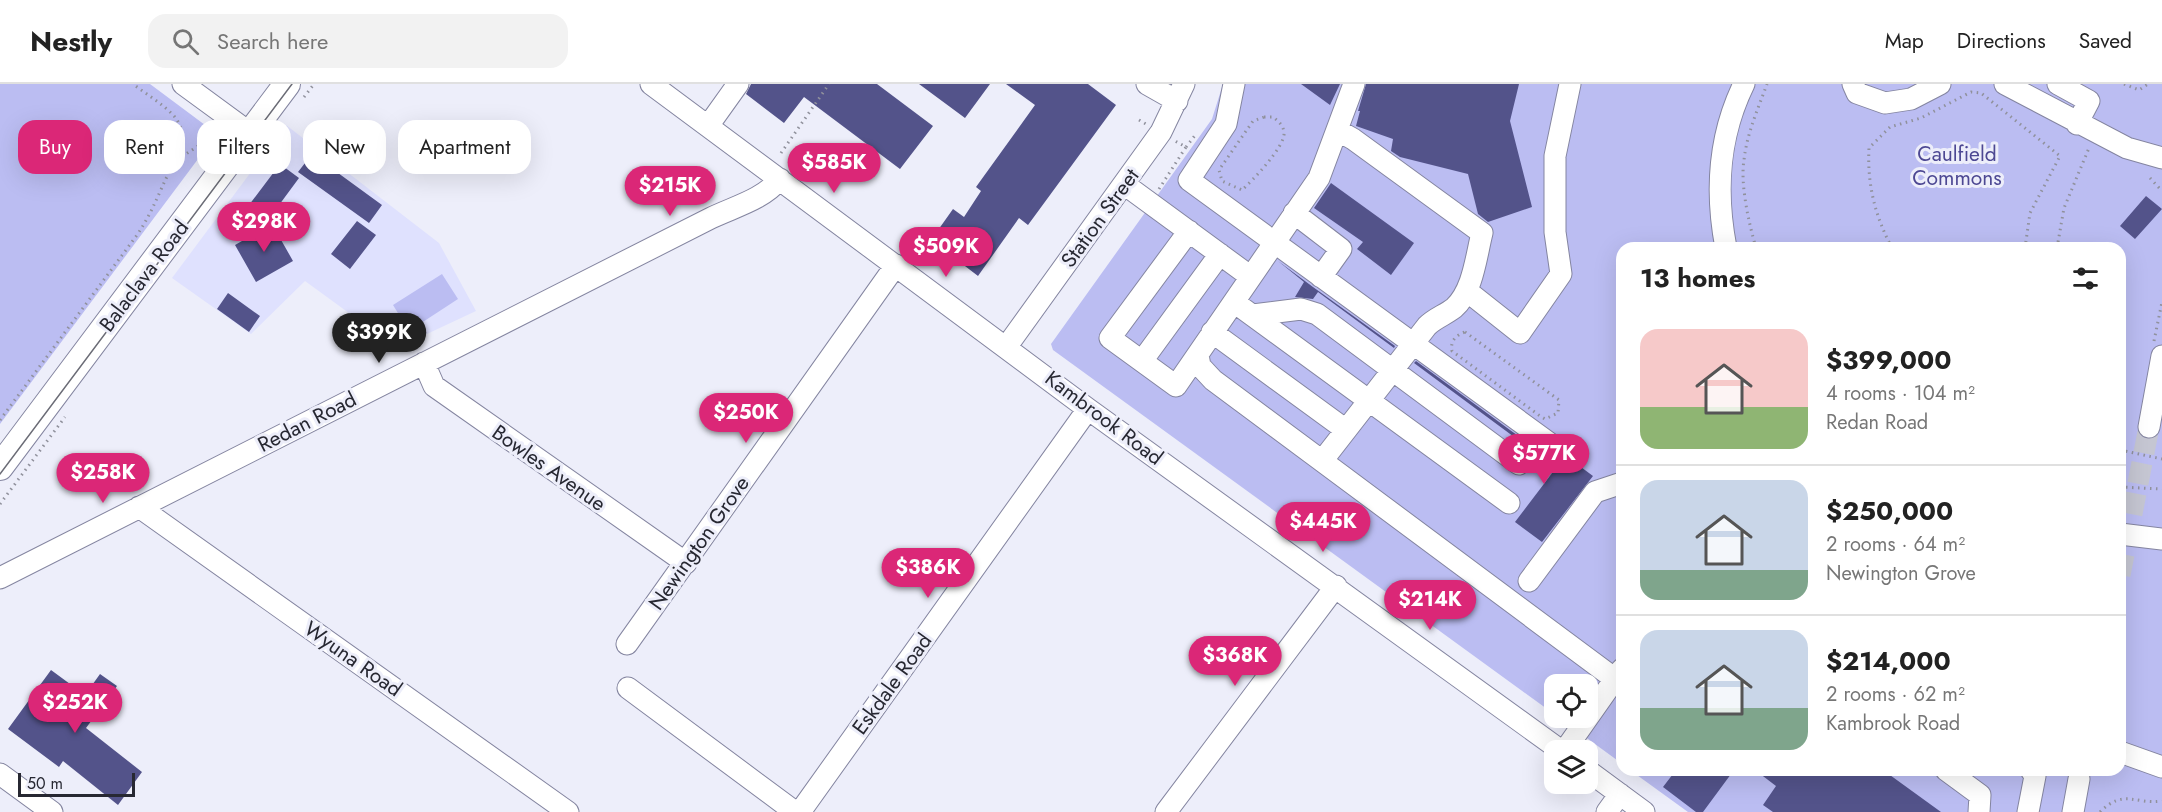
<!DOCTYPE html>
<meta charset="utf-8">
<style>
body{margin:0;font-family:Jost,sans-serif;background:#f2f2f2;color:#222;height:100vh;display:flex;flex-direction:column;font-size:22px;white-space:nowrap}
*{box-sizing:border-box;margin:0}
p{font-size:20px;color:#767676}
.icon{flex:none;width:33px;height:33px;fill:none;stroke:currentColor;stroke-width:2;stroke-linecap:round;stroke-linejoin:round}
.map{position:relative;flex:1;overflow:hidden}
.panel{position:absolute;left:1616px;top:158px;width:510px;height:534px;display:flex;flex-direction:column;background:#fff;border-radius:18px;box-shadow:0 6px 24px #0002}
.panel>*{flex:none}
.top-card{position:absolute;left:18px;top:36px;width:570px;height:54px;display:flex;gap:12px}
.buttons{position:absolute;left:1544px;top:590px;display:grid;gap:12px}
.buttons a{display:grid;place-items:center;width:54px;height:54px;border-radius:12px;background:#fff;box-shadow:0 6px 24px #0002;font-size:30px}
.scale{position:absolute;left:18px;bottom:15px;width:117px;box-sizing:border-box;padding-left:6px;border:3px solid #272832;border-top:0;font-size:16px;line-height:21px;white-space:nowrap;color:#272832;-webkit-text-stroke:4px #edeefa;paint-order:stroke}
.price{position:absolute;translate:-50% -51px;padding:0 14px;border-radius:21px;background:#db2777;color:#fff;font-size:20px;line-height:39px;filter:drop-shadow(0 2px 3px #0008)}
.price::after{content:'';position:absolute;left:50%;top:36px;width:18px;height:14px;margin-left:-9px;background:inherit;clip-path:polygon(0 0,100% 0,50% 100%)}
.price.on{background:#222;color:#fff}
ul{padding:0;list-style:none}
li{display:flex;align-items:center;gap:18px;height:150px;padding:0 24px}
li+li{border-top:2px solid #e0e0e0}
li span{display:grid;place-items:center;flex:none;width:168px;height:120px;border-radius:18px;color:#555}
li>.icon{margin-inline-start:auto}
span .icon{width:72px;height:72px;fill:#fffc;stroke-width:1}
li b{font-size:26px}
h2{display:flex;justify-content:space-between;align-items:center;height:72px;padding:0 24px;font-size:26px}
.chip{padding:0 21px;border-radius:18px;background:#fff;box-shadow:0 6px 24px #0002;font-size:21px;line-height:54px}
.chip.on{background:#db2777;color:#fff}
header{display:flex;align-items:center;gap:36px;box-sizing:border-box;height:84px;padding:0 30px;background:#fff;border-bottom:2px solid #e0e0e0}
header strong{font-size:28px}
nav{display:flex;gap:33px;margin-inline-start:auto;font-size:21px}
.search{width:420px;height:54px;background:#f2f2f2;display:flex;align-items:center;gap:15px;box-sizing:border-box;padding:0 21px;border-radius:18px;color:#767676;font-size:22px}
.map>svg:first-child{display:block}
</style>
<header>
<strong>Nestly</strong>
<div class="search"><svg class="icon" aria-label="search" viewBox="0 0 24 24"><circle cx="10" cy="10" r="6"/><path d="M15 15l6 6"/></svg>Search here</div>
<nav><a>Map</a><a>Directions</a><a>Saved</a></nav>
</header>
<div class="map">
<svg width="2162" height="728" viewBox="0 0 2162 728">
<rect width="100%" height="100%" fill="#edeefa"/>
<!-- built -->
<path fill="#dfe1fe" d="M286,41L439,159L476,227L397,264L305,197L251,250L172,194Z"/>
<!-- green -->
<path fill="#bbbdf2" d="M0,0H150L205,41L207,63L0,340Z
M1223,0H2162V728H1688L1630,686H2120V164H1622L1621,679L1558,633H1587V600H1554V630L1053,266L1051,260L1212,35Z
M442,190L458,215L409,247L393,221Z"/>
<!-- building -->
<path fill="#53538a" d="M751,0H877L933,42L900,85L804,13L784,39L746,10Z
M919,0H990L965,34Z
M1006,0H1088L1116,21L1028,141L1019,134L978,192L931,156L953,125L964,133L981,107L976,103L1035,21Z
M1301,0H1340L1330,21Z
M1366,0H1519L1510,37L1532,123L1488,138L1478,130L1468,90L1400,73L1391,67L1393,55L1356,42L1360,27H1358Z
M312,70L382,121L369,139L298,88Z
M280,80L299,94L268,136L249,121Z
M1331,99L1414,159L1391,191L1357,165L1363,158L1314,124Z
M2146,112L2162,125L2135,155L2120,142Z
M357,137L376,151L350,185L331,170Z
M272,140L293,177L256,198L235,161Z
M1278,177L1313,203L1395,262L1394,264L1318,208L1313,215L1295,213L1304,198Z
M228,209L260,232L249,248L217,225Z
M1416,277L1548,374L1555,377L1566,372L1593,392L1542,458L1515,438L1556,384L1414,279Z
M51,586L85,611L100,590L117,602L86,644L142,688L118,721L63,677L59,683L8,645Z
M1676,686H1734L1703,728H1696L1663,703Z
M1755,686H1883L1941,728H1773L1763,721L1776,702Z"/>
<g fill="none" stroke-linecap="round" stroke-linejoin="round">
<!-- minor-tunnel -->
<path stroke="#c5c6d2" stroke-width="21" stroke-dasharray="21 10" stroke-linecap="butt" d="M2120,491L2149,343"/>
<defs>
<path id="minor" d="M183,0L250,49
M651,0L1088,325L1560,666
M1147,0L1177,17
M1234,0L1226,40L1189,96L1556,364
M1853,0L1857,9L1885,19L1911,15L1940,0
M2005,0L2127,64L2162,74
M2058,0L2089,17L2077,40
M708,42L738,0
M1124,100L1251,193
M1294,129L1341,165L1321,193
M1189,147L1110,254L1176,302L1319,94L1354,0
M1726,164C1715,107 1718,53 1744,0
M1467,207L1520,249L1561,190L1555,148V72L1570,0
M1234,218L1509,419
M1253,231L1301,225L1317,230L1519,380
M1212,248L1346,346
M1007,262L1161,48L1184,0
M1198,271L1200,282L1213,296L1322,377L1427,242C1435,234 1445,231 1454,224C1473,207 1476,173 1482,149L1353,55L1337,46
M1142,277L1220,170
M424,279L434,302L686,479
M2149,343L2162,272
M1322,377L1615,595
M139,423L568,728
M2120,450L2162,455
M0,494L711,134C736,122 762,116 780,95
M1529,497L1595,408L1622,399
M627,560L896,181
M628,604L795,728
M1565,666L1622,585
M2120,668L2162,683
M1587,686L1644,728
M1946,686L1980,711L1979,728
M0,690L52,728
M800,728L1088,325
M1166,728L1336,502
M1607,728L1620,710
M2028,728L2035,692L2031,686
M2073,728L2079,695"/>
<path id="major" d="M0,383L287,0"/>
</defs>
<!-- minor casing -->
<use href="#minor" stroke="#8485a0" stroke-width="23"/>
<!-- major casing -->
<use href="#major" stroke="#8485a0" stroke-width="28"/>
<!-- path -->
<path stroke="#90919c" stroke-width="3" stroke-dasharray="1.5 4.5" stroke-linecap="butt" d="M2124,0L2139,6L2148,0
M304,13L314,0
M1264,33H1273C1278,37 1283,41 1284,48C1286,62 1252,97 1242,106L1222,97L1219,86L1253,37Z
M1139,36L1146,40
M1186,63L1196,50
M781,69L829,0
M177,76L219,48
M2150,94L2162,107
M1159,105L1186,63L1175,57
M1756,164C1749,140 1740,100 1744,76C1747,49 1758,25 1767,0
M1892,164C1875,132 1867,100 1869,64L1890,43L1921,34L1971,8L1981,9L2060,72L2030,129L2025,164
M2057,164L2064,124L2089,64
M1465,248L1559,316L1558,329L1545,335L1540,332L1452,267C1450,257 1456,251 1465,248Z
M2154,257L2162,218
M0,336L137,151C148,135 155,119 163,101C172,80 193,54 174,32C163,20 146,10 133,0
M2120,366L2162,375
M2120,403L2162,405
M0,420L65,333
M2100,728C2124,704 2135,721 2162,717"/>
<!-- minor -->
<use href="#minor" stroke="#fff" stroke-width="21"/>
<!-- major -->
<use href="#major" stroke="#fff" stroke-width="26"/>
<!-- tram -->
<path stroke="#6b6c76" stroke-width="1.5" d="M0,390L292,0"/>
</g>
<g text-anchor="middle" stroke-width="6" stroke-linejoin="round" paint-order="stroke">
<!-- park labels -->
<g font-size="21" fill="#4d4893" stroke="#edeefa">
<text x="1957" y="77">Caulfield<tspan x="1957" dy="24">Commons</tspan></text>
</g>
<!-- street labels -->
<g font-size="21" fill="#272832" stroke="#edeefa">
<text transform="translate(1100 134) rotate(-54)" y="7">Station Street</text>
<text transform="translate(144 192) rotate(-53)" y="7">Balaclava Road</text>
<text transform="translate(1104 334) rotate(37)" y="7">Kambrook Road</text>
<text transform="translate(307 338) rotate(-27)" y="7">Redan Road</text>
<text transform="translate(549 384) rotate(35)" y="7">Bowles Avenue</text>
<text transform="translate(699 459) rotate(-55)" y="7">Newington Grove</text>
<text transform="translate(353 575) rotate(35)" y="7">Wyuna Road</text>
<text transform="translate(892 600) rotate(-54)" y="7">Eskdale Road</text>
</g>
</g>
</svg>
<div class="buttons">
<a><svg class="icon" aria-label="locate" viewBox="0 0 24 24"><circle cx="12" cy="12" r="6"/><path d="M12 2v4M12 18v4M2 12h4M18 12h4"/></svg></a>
<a><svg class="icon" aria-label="layers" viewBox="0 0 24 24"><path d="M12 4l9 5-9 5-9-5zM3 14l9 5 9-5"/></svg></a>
</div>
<div class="scale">50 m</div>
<b class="price" style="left:834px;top:110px">$585K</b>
<b class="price" style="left:670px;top:133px">$215K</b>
<b class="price" style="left:264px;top:169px">$298K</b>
<b class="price" style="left:946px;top:194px">$509K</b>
<b class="price on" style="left:379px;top:280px">$399K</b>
<b class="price" style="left:746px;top:360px">$250K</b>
<b class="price" style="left:1544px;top:401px">$577K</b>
<b class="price" style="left:103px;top:420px">$258K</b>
<b class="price" style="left:1323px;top:469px">$445K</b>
<b class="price" style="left:928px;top:515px">$386K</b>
<b class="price" style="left:1430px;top:547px">$214K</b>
<b class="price" style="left:1235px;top:603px">$368K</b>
<b class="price" style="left:75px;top:650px">$252K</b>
<div class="top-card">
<a class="chip on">Buy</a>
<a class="chip">Rent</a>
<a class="chip">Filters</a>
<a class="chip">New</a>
<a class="chip">Apartment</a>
</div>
<section class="panel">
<h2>13 homes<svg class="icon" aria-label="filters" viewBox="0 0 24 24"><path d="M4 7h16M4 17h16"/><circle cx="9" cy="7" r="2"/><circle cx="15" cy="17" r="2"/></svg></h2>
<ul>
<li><span style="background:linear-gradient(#f6c9c9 65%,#8fb573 0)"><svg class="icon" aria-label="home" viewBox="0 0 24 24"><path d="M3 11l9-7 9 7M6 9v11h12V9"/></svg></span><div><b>$399,000</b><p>4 rooms · 104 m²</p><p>Redan Road</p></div></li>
<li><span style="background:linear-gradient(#c9d6e8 75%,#7fa58c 0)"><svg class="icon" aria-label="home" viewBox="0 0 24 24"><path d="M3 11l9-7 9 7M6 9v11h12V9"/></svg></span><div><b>$250,000</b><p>2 rooms · 64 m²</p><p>Newington Grove</p></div></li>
<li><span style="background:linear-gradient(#c9d6e8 65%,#7fa58c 0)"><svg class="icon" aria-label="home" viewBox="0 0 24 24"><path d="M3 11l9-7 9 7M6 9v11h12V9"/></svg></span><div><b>$214,000</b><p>2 rooms · 62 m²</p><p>Kambrook Road</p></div></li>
</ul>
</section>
</div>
